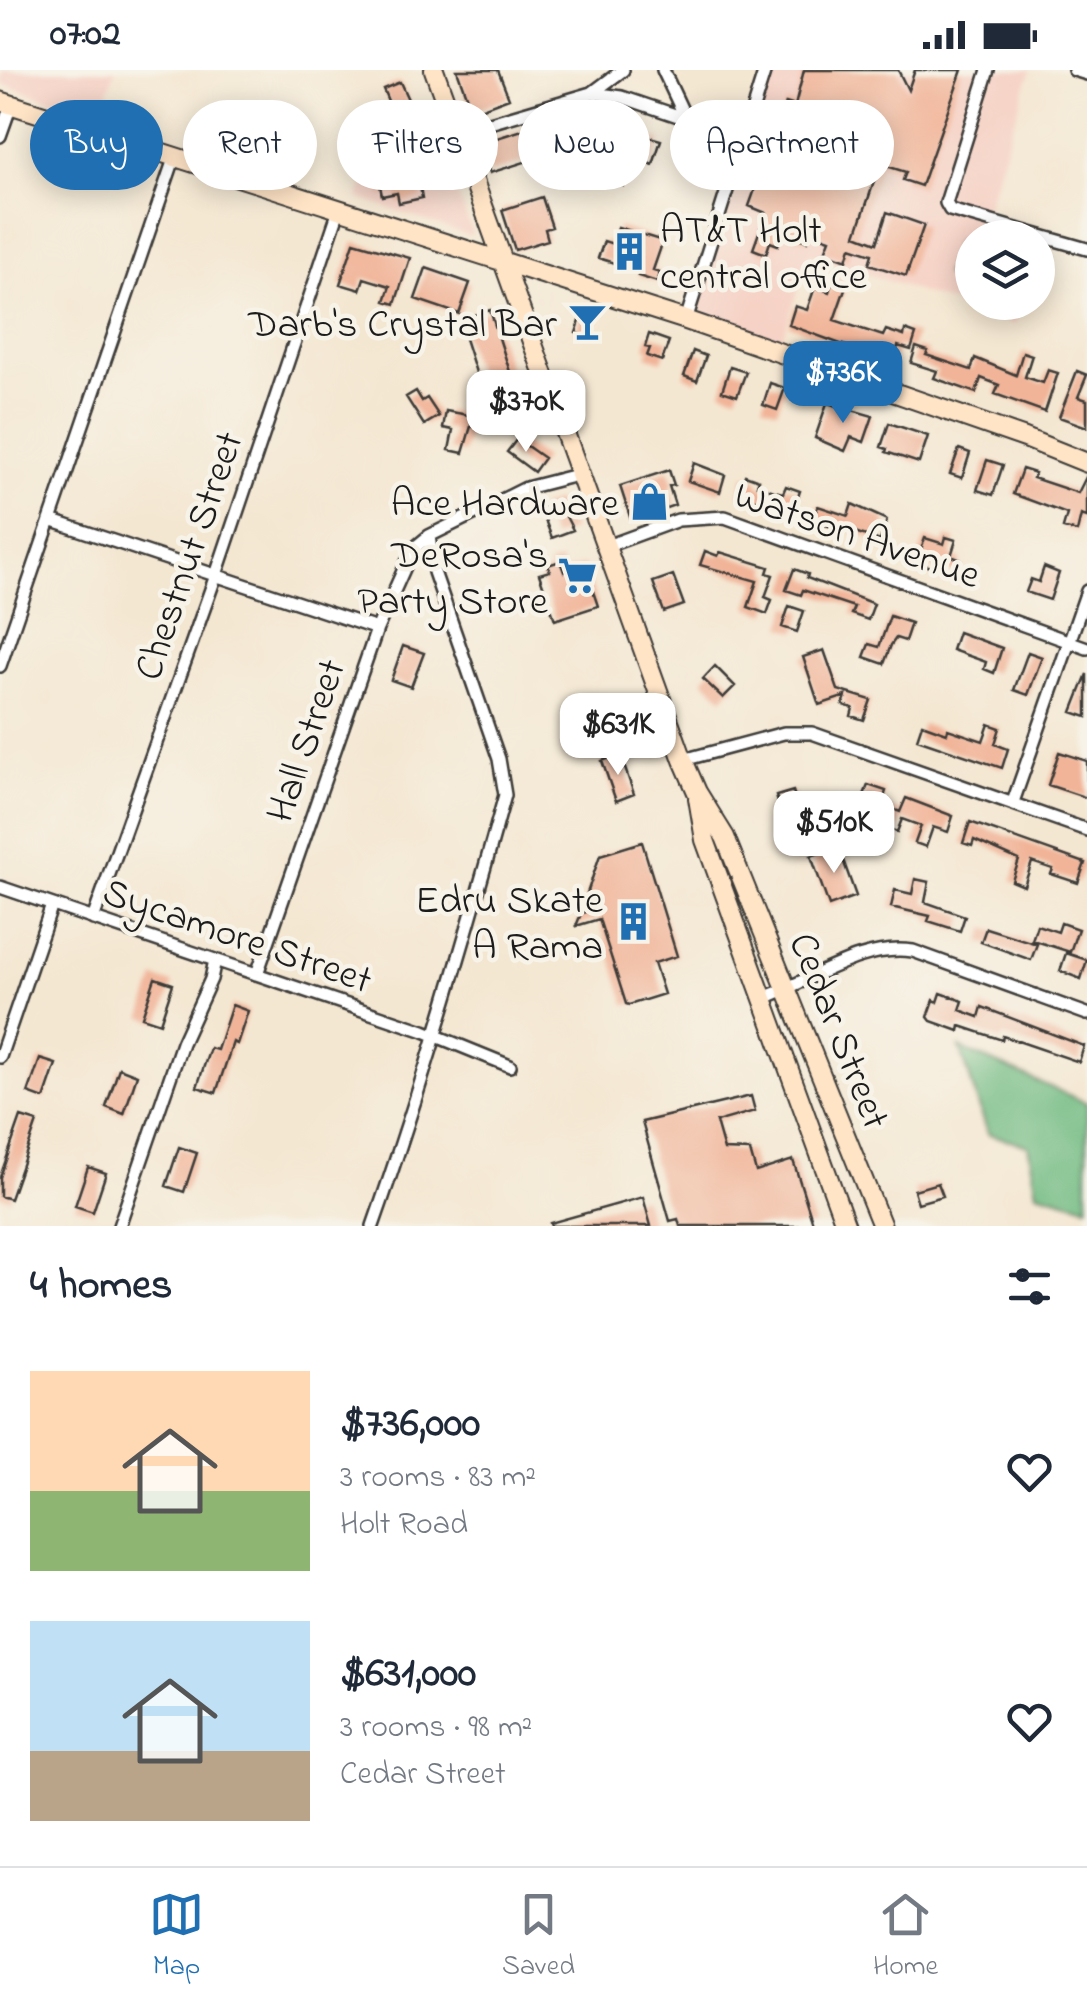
<!DOCTYPE html>
<meta charset="utf-8">
<style>
body{margin:0;font-family:"Indie Flower",sans-serif;background:#f2f2f3;color:#1f2937;height:100vh;display:flex;flex-direction:column;font-size:38px;white-space:nowrap}
*{box-sizing:border-box;margin:0}
p{font-size:32px;color:#747a83}
.icon{flex:none;width:55px;height:55px;fill:none;stroke:currentColor;stroke-width:2;stroke-linecap:round;stroke-linejoin:round}
.map{position:relative;height:1156px;overflow:hidden}
.side{display:flex;flex-direction:column;background:#fff;flex:1}
.side>*{flex:none}
.top-card{position:absolute;left:30px;top:30px;width:1028px;height:90px;display:flex;gap:20px}
.tools{position:absolute;left:955px;top:150px;display:grid;gap:20px}
.tools a{display:grid;place-items:center;width:100px;height:100px;border-radius:50%;background:#fff;box-shadow:0 5px 25px #0003;font-size:50px}
.price{position:absolute;translate:-50% -85px;padding:0 22px;border-radius:20px;background:#fff;color:#222;font-size:32px;line-height:65px;filter:drop-shadow(0 2px 5px #0008)}
.price::after{content:'';position:absolute;left:50%;top:60px;width:30px;height:22px;margin-left:-15px;background:inherit;clip-path:polygon(0 0,100% 0,50% 100%)}
.price.selected{background:#1f6fb2;color:#fff}
ul{padding:0;list-style:none}
li{display:flex;align-items:center;gap:30px;height:250px;padding:0 30px}
li span{display:grid;place-items:center;flex:none;width:280px;height:200px;border-radius:0px;color:#555}
li>.icon{margin-inline-start:auto}
span .icon{width:120px;height:120px;fill:#fffc;stroke-width:1}
li b{font-size:42px}
h2{display:flex;justify-content:space-between;align-items:center;height:120px;padding:0 30px;font-size:42px}
.tag{padding:0 35px;border-radius:45px;background:#fff;box-shadow:0 5px 25px #0003;font-size:35px;line-height:90px}
.tag.selected{background:#1f6fb2;color:#fff}
.status{display:flex;justify-content:space-between;align-items:center;height:70px;padding:0 50px;background:#fff;direction:ltr}
.status svg{height:28px;fill:currentColor}
.menu{display:flex;justify-content:space-around;align-items:center;height:140px;border-top:2px solid #e0e1e3;background:#fff;font-size:28px;color:#747a83}
.menu a{display:grid;justify-items:center;gap:5px}
.menu .selected{color:#1f6fb2}
.map>svg:first-child{display:block}
</style>
<div class="status"><b>07:02</b><svg viewBox="0 0 49 12"><path d="M0 12V9h3v3zM5 12V6h3v6zM10 12V3h3v9zM15 12V0h3v12zM26 1h20v11H26zM47 4h2v5h-2z"/></svg></div>
<div class="map">
<svg width="1087" height="1156" viewBox="0 0 1087 1156">
<rect width="100%" height="100%" fill="#f7f3e8"/>
<filter id="ink" filterUnits="userSpaceOnUse"><feTurbulence type="fractalNoise" baseFrequency=".01" numOctaves="2"/><feDisplacementMap in="SourceGraphic" scale="20" xChannelSelector="R" yChannelSelector="G"/><feConvolveMatrix kernelMatrix="1 2 1 2 8 2 1 2 1" color-interpolation-filters="sRGB"/></filter>
<filter id="wash" filterUnits="userSpaceOnUse"><feTurbulence type="fractalNoise" baseFrequency=".0048" numOctaves="4" result="noise"/><feDisplacementMap in="SourceGraphic" scale="40" xChannelSelector="R" yChannelSelector="G"/><feGaussianBlur stdDeviation="2.25" result="paint"/><feColorMatrix in="noise" values="0 0 0 0 0 0 0 0 0 0 0 0 0 0 0 0 0 1.4 0 .05"/><feComposite in="paint" operator="in"/></filter>
<g filter="url(#wash)">
<rect width="100%" height="100%" fill="#f4e7d2"/>
<!-- built -->
<path fill="#f6d1c5" d="M4,0H115L100,46L0,13Z
M771,0H1031L980,157L1009,167L972,168V232L1022,233L1015,255L810,184L781,271L697,240Z
M433,64L472,162L470,166L359,128L375,78Z"/>
<!-- green -->
<path fill="#8fdd9c" stroke="#567c5c" stroke-width="2.5" d="M957,171L972,176V214L945,204Z"/>
<!-- forest -->
<path fill="#73bc84" stroke="#486c50" stroke-width="2.5" d="M960,978L1087,1033V1136L1037,1122L1028,1075L988,1064Z"/>
<g id="blocks">
<!-- building -->
<path fill="#f1b498" d="M457,0H498L509,28L472,42Z
M804,0H898L908,20L915,0H962L921,116L903,110L906,102L880,94L856,165L877,173L887,142L924,155L906,206L869,194L872,184L851,177L847,190L825,182L830,169L810,162L807,171L782,162L778,175L770,172L766,184L753,179L766,143L749,136L786,33L795,36Z
M400,12L421,58L396,68L390,52L396,50L383,19Z
M535,56L544,86L490,103L481,73Z
M614,57L661,70L653,95L631,87L623,116L601,110Z
M415,87L422,128L399,133L397,123L382,126L379,110L391,107L388,92Z
M542,127L552,157L545,159L548,170L515,180L502,140Z
M618,157L663,171L653,200L660,202L657,212L638,206L640,201L598,188L604,171L613,174Z
M354,172L410,188L395,234L385,231L390,216L364,208L360,220L340,214Z
M426,198L470,213L459,244L415,229Z
M833,209L847,213L834,250L883,266L886,260L904,266L905,260L916,264L911,280L898,276L892,293L789,255L795,236L807,240L815,217L829,222Z
M584,239L596,243L588,267L576,263Z
M490,240L511,305L480,315L459,250Z
M649,264L669,271L662,291L647,286L650,278L645,277Z
M916,277L928,281L926,285L971,300L975,288L1016,305L1023,282L1032,285L1025,307L1043,313L1048,300L1058,303L1045,342L995,324L999,315L981,308L976,323L934,308L937,301L911,293Z
M693,281L706,286L697,311L684,306Z
M730,297L746,302L737,326L722,321Z
M1077,301L1087,305L1078,327L1087,330V357L1059,347Z
M770,313L785,318L777,340L763,335Z
M416,321L422,331L427,328L439,346L424,355L406,327Z
M827,333L873,346L864,372L851,367L845,381L815,368Z
M446,341L474,346L463,383L449,380L453,360L443,358Z
M889,353L928,366L919,393L886,382L887,379L881,377Z
M517,369L544,388L534,402L507,382Z
M959,379L970,383L962,408L950,404Z
M987,390L1003,395L993,425L977,420Z
M694,393L725,405L720,422L688,411Z
M1022,399L1035,403L1033,408L1078,423L1087,405V447L1081,445L1077,462L1063,458L1067,444L1013,424Z
M669,400L674,415L669,416L675,435L631,450L620,416Z
M745,405L759,410L757,415L774,421L783,423L786,416L800,421L793,442L739,425Z
M558,431L573,460L552,468L540,437Z
M852,434L887,450L880,471L833,454L832,457L812,451L818,436L848,446Z
M946,467L956,470L951,486L961,490L956,503L916,493L925,468L944,474Z
M705,481L718,486L720,482L769,497L767,503L773,505L765,527L772,530L767,544L748,537L757,511L700,495Z
M560,491L564,502L584,495L598,536L555,550L539,504L550,501L548,495Z
M1044,497L1059,503L1050,530L1026,522L1031,509L1039,512Z
M794,499L808,504L807,508L874,534L868,550L851,544L854,537L803,520L801,525L786,520Z
M673,505L684,535L664,542L653,512Z
M789,536L804,541L797,562L782,557Z
M890,546L911,553L905,571L896,568L891,575L884,594L864,587L869,574L879,577Z
M958,562L1002,578L994,603L984,599L986,592L952,580Z
M403,576L424,583L411,617L391,610Z
M824,580L838,620L871,630L864,650L851,646L853,638L843,635L846,626L819,635L803,587Z
M1028,582L1042,587L1028,625L1014,620Z
M715,596L735,616L723,628L703,609Z
M1087,604V647L1072,642Z
M922,654L947,663L948,659L983,671L989,654L1000,658L995,674L1008,679L1002,698L917,669Z
M1059,682L1087,691V728L1048,715Z
M620,684L634,724L616,731L602,691Z
M868,715L886,721L881,737L862,730Z
M793,721L801,746L784,752L776,726Z
M906,728L953,746L948,762L933,757L926,777L915,773L921,756L902,749L897,762L883,757L890,738L900,742Z
M970,752L1085,793L1078,813L1051,804L1053,799L1032,792L1024,816L1012,811L1019,790L974,770L972,776L963,773Z
M642,772L677,886L654,893L664,924L629,935L626,934L599,849L576,856L581,844L585,842L583,835L600,785Z
M838,776L856,826L829,836L811,786Z
M915,809L929,812L925,832L965,846L960,861L928,851L930,846L891,837L895,820L912,824Z
M1061,853L1078,859L1070,882L1032,870L1037,855L1058,862Z
M986,858L1037,874L1031,890L981,872Z
M1066,883L1087,890L1081,909L1060,901Z
M155,908L173,914L160,953L142,947Z
M941,923L963,931L960,940L979,947L982,937L1084,976L1079,992L1003,966L1002,970L960,956L959,961L931,951L928,947L934,930L938,932Z
M232,935L248,941L237,974L233,972L216,1023L197,1017L210,978L217,980Z
M40,989L56,994L44,1029L28,1023Z
M119,998L137,1005L124,1044L106,1037Z
M751,1026L755,1041L716,1052L724,1080L750,1081L756,1102L793,1090L814,1156H680L678,1149L670,1151L642,1052Z
M21,1047L37,1052L10,1129L0,1126V1107Z
M179,1077L197,1083L184,1122L166,1116Z
M88,1097L106,1103L93,1142L75,1136Z
M938,1113L943,1126L918,1133L914,1120Z
M643,1127L651,1156H551L550,1153Z"/>
</g>
</g>
<g filter="url(#ink)">
<use href="#blocks" fill-opacity="0" stroke="#3c3a37" stroke-width="2.5"/>
<g fill="none" stroke-linecap="round" stroke-linejoin="round">
<defs>
<path id="minor" d="M663,0L686,49
M988,0L946,133L950,140L1087,179
M1074,0L1087,4
M592,23L623,0
M456,63L592,23L622,27L743,68
M0,66L11,35
M686,250L765,0
M50,450L377,559
M607,476L678,450L725,447L1087,578
M0,596L175,86
M683,690L784,663H812L1087,760
M1013,732L1087,521
M0,817L424,961L510,996
M93,849L215,508L339,140
M257,904L377,559L408,490L418,475L429,466L526,418L581,404
M763,928C811,911 862,873 913,881L1087,944
M0,987L52,835
M119,1156L182,973L211,909L215,890
M373,1156C423,1014 465,870 505,725L499,689L434,502L429,466"/>
<path id="secondary" d="M434,0L683,690L697,722L725,767L882,1156
M0,31L686,250L1025,368L1087,393
M698,728L705,770L846,1156"/>
</defs>
<!-- minor casing -->
<use href="#minor" stroke="#3c3a37" stroke-width="16"/>
<!-- secondary casing -->
<use href="#secondary" stroke="#3c3a37" stroke-width="22"/>
<!-- minor -->
<use href="#minor" stroke="#fff" stroke-width="11"/>
<!-- secondary -->
<use href="#secondary" stroke="#ffe4c6" stroke-width="18"/>
</g>
</g>
<!-- icons -->
<defs>
<symbol id="building-bare" viewBox="-9 -9 18 18"><path d="M-4-6H4V6H1V3H-1V6H-4ZM-2.5-4.3h1.7v1.8h-1.7ZM.8-4.3h1.7v1.8H.8ZM-2.5-1h1.7V.8h-1.7ZM.8-1h1.7V.8H.8Z" fill="#1f6fb2" stroke="#f7f3e8" stroke-width="2.5" paint-order="stroke"/></symbol>
<symbol id="bar-bare" viewBox="-9 -9 18 18"><path d="M-6-5H6L.8 .8V4.5H3.5V6h-7V4.5H-.8V.8Z" fill="#1f6fb2" stroke="#f7f3e8" stroke-width="2.5" paint-order="stroke"/></symbol>
<symbol id="shop-bare" viewBox="-9 -9 18 18"><path d="M-5-2.5h2.3a2.7 3.5 0 0 1 5.4 0H5L5.5 6h-11ZM-1.5-2.5h3a1.5 2.3 0 0 0-3 0Z" fill="#1f6fb2" stroke="#f7f3e8" stroke-width="2.5" paint-order="stroke"/></symbol>
<symbol id="supermarket-bare" viewBox="-9 -9 18 18"><path d="M-6-5.5h2.5l.6 2H6L4.5 2H-2.5L-4.4-4H-6ZM-1.5 3.2a1.3 1.3 0 1 0 .1 0ZM3 3.2a1.3 1.3 0 1 0 .1 0Z" fill="#1f6fb2" stroke="#f7f3e8" stroke-width="2.5" paint-order="stroke"/></symbol>
</defs>
<g fill-rule="evenodd">
<use href="#building-bare" x="602" y="154" width="55" height="55"/>
<use href="#bar-bare" x="560" y="224" width="55" height="55"/>
<use href="#shop-bare" x="622" y="404" width="55" height="55"/>
<use href="#supermarket-bare" x="550" y="478" width="55" height="55"/>
<use href="#building-bare" x="606" y="824" width="55" height="55"/>
</g>
<g text-anchor="middle" stroke-width="9" stroke-linejoin="round" paint-order="stroke">
<!-- poi labels -->
<g font-size="40" fill="#1c1c1c" stroke="#f7f3e8" text-anchor="end">
<text x="660" y="172" text-anchor="start">AT&amp;T Holt<tspan x="660" dy="46">central office</tspan></text>
<text x="557" y="266">Darb's Crystal Bar</text>
<text x="619" y="445">Ace Hardware</text>
<text x="548" y="497">DeRosa's<tspan x="548" dy="46">Party Store</tspan></text>
<text x="603" y="842">Edru Skate<tspan x="603" dy="46">A Rama</tspan></text>
</g>
<!-- street labels -->
<g font-size="40" fill="#1c1c1c" stroke="#f7f3e8">
<text transform="translate(858 463) rotate(19)" y="14">Watson Avenue</text>
<text transform="translate(187 485) rotate(-71)" y="14">Chestnut Street</text>
<text transform="translate(304 670) rotate(-71)" y="14">Hall Street</text>
<text transform="translate(238 864) rotate(19)" y="14">Sycamore Street</text>
<text transform="translate(841 960) rotate(68)" y="14">Cedar Street</text>
</g>
</g>
</svg>
<div class="tools">
<a><svg class="icon" aria-label="layers" viewBox="0 0 24 24"><path d="M12 4l9 5-9 5-9-5zM3 14l9 5 9-5"/></svg></a>
</div>
<b class="price selected" style="left:843px;top:356px">$736K</b>
<b class="price" style="left:526px;top:385px">$370K</b>
<b class="price" style="left:618px;top:708px">$631K</b>
<b class="price" style="left:834px;top:806px">$510K</b>
<div class="top-card">
<a class="tag selected">Buy</a>
<a class="tag">Rent</a>
<a class="tag">Filters</a>
<a class="tag">New</a>
<a class="tag">Apartment</a>
</div>
</div>
<section class="side">
<h2>4 homes<svg class="icon" aria-label="filters" viewBox="0 0 24 24"><path d="M4 7h16M4 17h16"/><circle cx="9" cy="7" r="2"/><circle cx="15" cy="17" r="2"/></svg></h2>
<ul>
<li><span style="background:linear-gradient(#ffd9b3 60%,#8fb573 0)"><svg class="icon" aria-label="home" viewBox="0 0 24 24"><path d="M3 11l9-7 9 7M6 9v11h12V9"/></svg></span><div><b>$736,000</b><p>3 rooms · 83 m²</p><p>Holt Road</p></div><svg class="icon" aria-label="heart" viewBox="0 0 24 24"><path d="M12 20l-8-8c-3-5 5-10 8-4 3-6 11-1 8 4z"/></svg></li>
<li><span style="background:linear-gradient(#bfe0f5 65%,#b9a48a 0)"><svg class="icon" aria-label="home" viewBox="0 0 24 24"><path d="M3 11l9-7 9 7M6 9v11h12V9"/></svg></span><div><b>$631,000</b><p>3 rooms · 98 m²</p><p>Cedar Street</p></div><svg class="icon" aria-label="heart" viewBox="0 0 24 24"><path d="M12 20l-8-8c-3-5 5-10 8-4 3-6 11-1 8 4z"/></svg></li>
</ul>
</section>
<nav class="menu">
<a class="selected"><svg class="icon" aria-label="map" viewBox="0 0 24 24"><path d="M3 6l6-2 6 2 6-2v14l-6 2-6-2-6 2zM9 4v14M15 6v14"/></svg>Map</a>
<a><svg class="icon" aria-label="saved" viewBox="0 0 24 24"><path d="M7 4h10v16l-5-4-5 4z"/></svg>Saved</a>
<a><svg class="icon" aria-label="home" viewBox="0 0 24 24"><path d="M3 11l9-7 9 7M6 9v11h12V9"/></svg>Home</a>
</nav>
